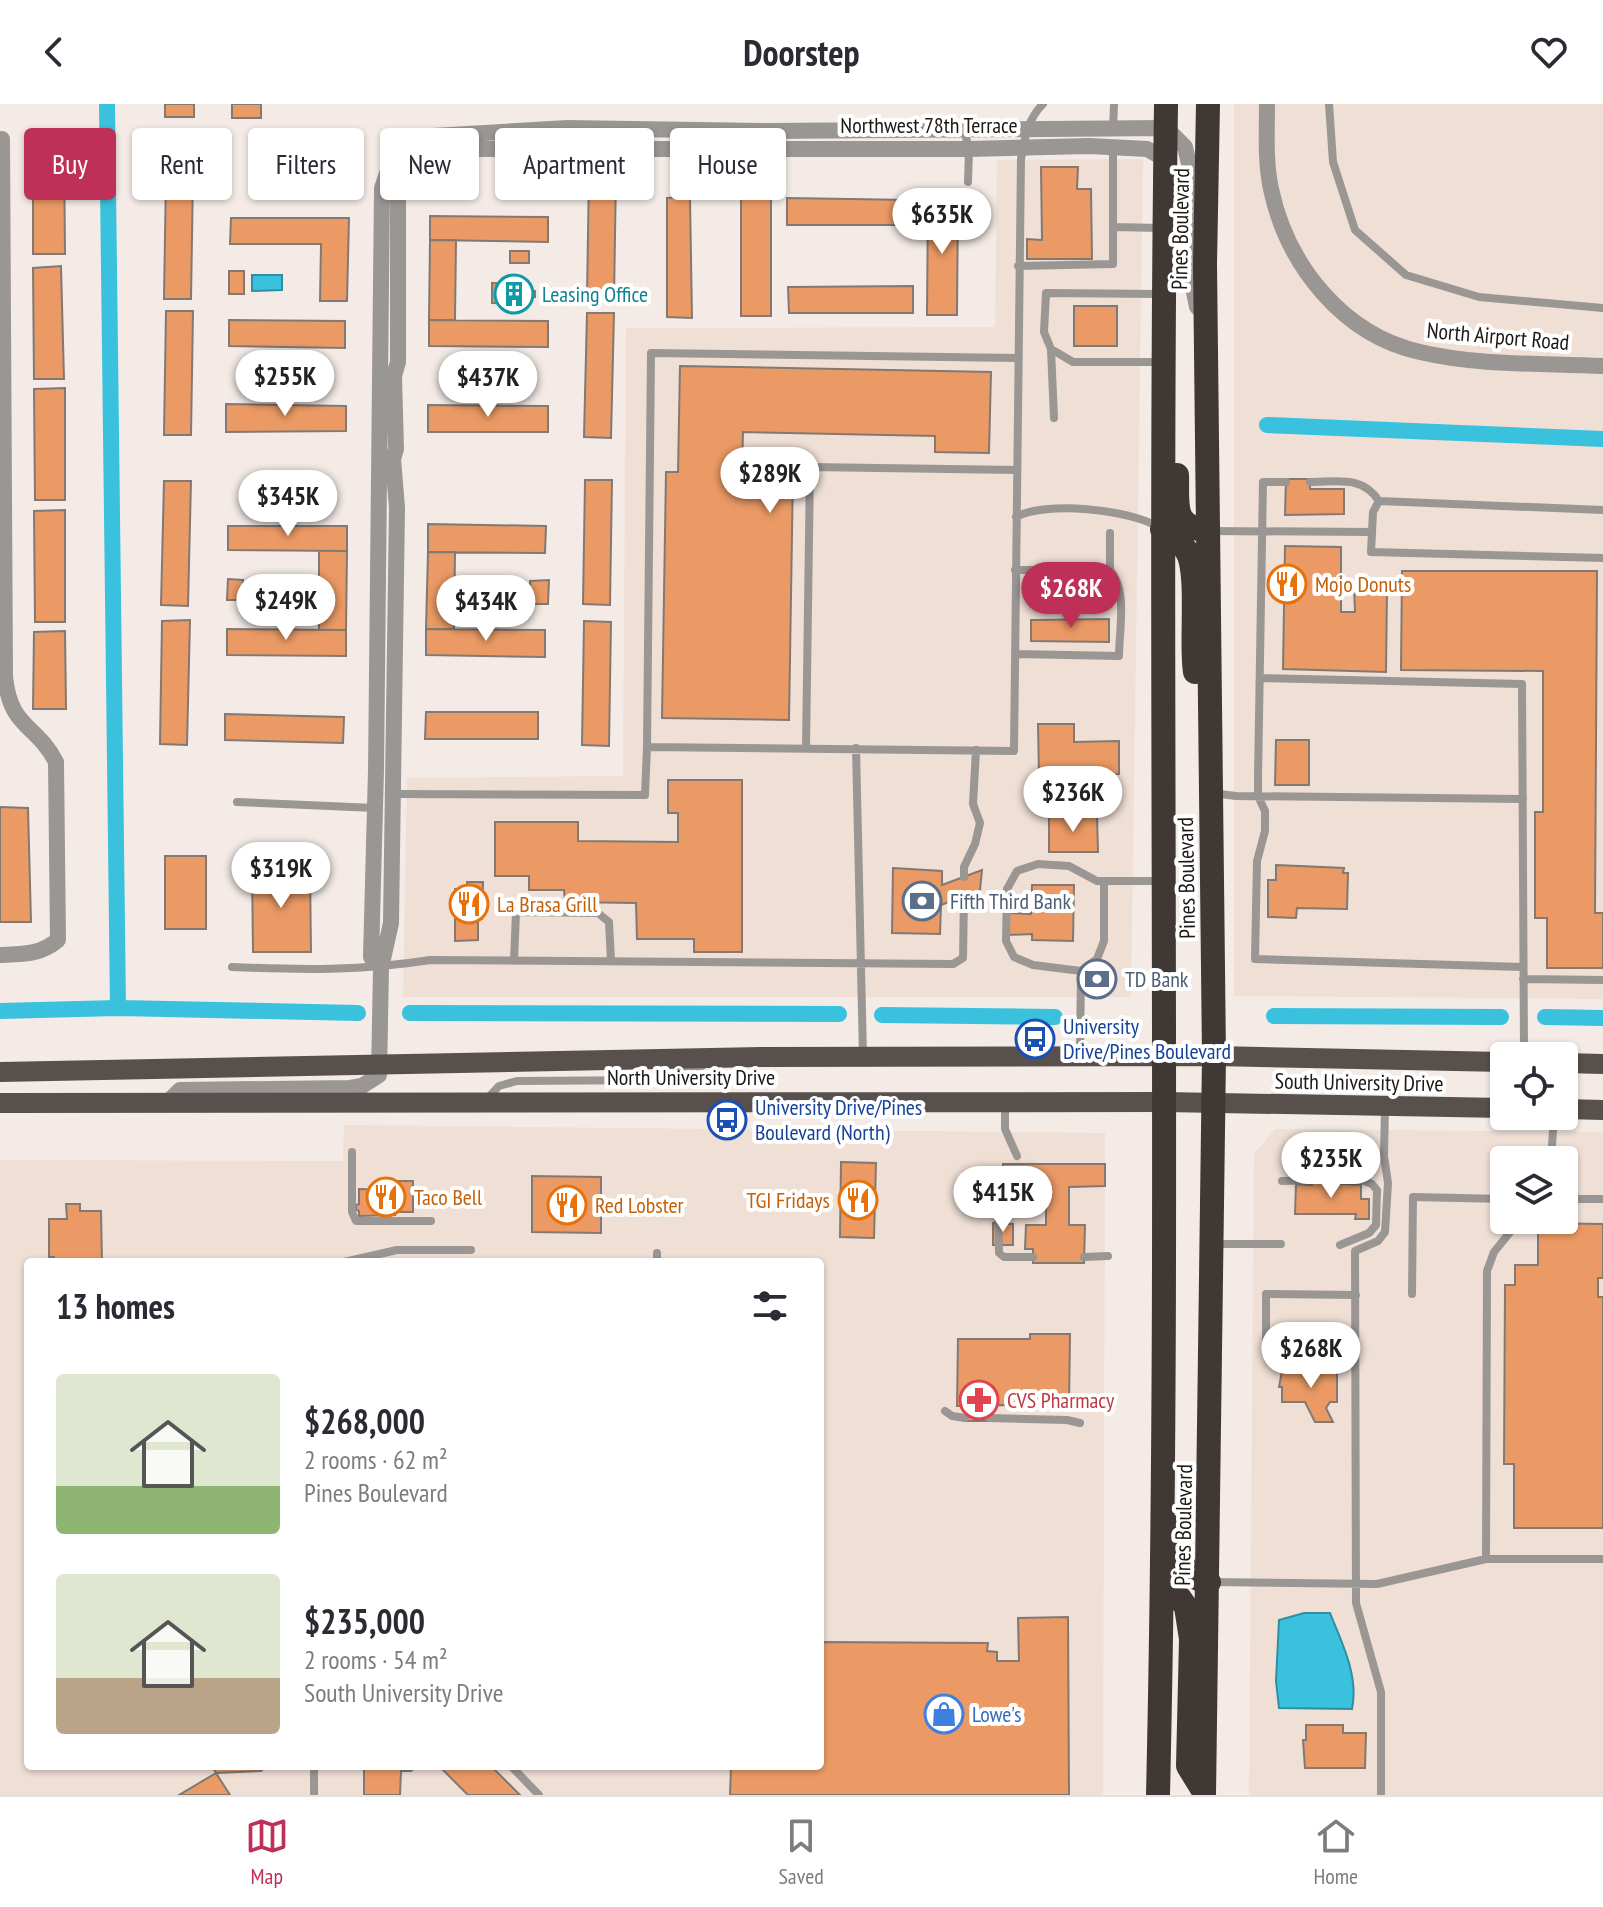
<!DOCTYPE html>
<meta charset="utf-8">
<style>
body{margin:0;font-family:"PT Sans Narrow",sans-serif;background:#f2f2f3;color:#2b2b33;height:100vh;display:flex;flex-direction:column;font-size:30px;white-space:nowrap}
*{box-sizing:border-box;margin:0}
p{font-size:26px;color:#7c7c81}
.icon{flex:none;width:44px;height:44px;fill:none;stroke:currentColor;stroke-width:2;stroke-linecap:round;stroke-linejoin:round}
.map{position:relative;flex:1;overflow:hidden}
.drawer{position:absolute;left:24px;top:1154px;width:800px;height:512px;display:flex;flex-direction:column;background:#fff;border-radius:8px;box-shadow:0 2px 6px #0004}
.drawer>*{flex:none}
.hud{position:absolute;left:24px;top:24px;width:800px;height:72px;display:flex;gap:16px}
.buttons{position:absolute;left:1490px;top:938px;display:grid;gap:16px}
.buttons a{display:grid;place-items:center;width:88px;height:88px;border-radius:8px;background:#fff;box-shadow:0 2px 6px #0004;font-size:40px}
.price{position:absolute;translate:-50% -68px;padding:0 18px;border-radius:28px;background:#fff;color:#222;font-size:26px;line-height:52px;filter:drop-shadow(0 2px 4px #0008)}
.price::after{content:'';position:absolute;left:50%;top:48px;width:24px;height:18px;margin-left:-12px;background:inherit;clip-path:polygon(0 0,100% 0,50% 100%)}
.price.active{background:#bf3059;color:#fff}
ul{padding:0;list-style:none}
li{display:flex;align-items:center;gap:24px;height:200px;padding:0 32px}
li span{display:grid;place-items:center;flex:none;width:224px;height:160px;border-radius:8px;color:#555}
li>.icon{margin-inline-start:auto}
span .icon{width:96px;height:96px;fill:#fffc;stroke-width:1}
li b{font-size:34px}
h2{display:flex;justify-content:space-between;align-items:center;height:96px;padding:0 32px;font-size:34px}
.chip{padding:0 28px;border-radius:8px;background:#fff;box-shadow:0 2px 6px #0004;font-size:28px;line-height:72px}
.chip.active{background:#bf3059;color:#fff}
header{display:flex;justify-content:space-between;align-items:center;height:104px;padding:0 32px;background:#fff;font-size:36px;font-weight:700}
.dock{display:flex;justify-content:space-around;align-items:center;height:112px;border-top:2px solid #e1e1e2;background:#fff;font-size:22px;color:#7c7c81}
.dock a{display:grid;justify-items:center;gap:4px}
.dock .active{color:#bf3059}
.map>svg:first-child{display:block}
</style>
<header><svg class="icon" aria-label="back" viewBox="0 0 24 24"><path d="M15 5l-7 7 7 7"/></svg>Doorstep<svg class="icon" aria-label="heart" viewBox="0 0 24 24"><path d="M12 20l-8-8c-3-5 5-10 8-4 3-6 11-1 8 4z"/></svg></header>
<div class="map">
<svg width="1603" height="1691" viewBox="0 0 1603 1691">
<rect width="100%" height="100%" fill="#f4ebe6"/>
<!-- built -->
<path fill="#efdfd5" fill-rule="evenodd" d="M1234,0H1603V895L1234,892Z
M1143,55L1131,893H403L407,674L623,672L626,224L995,223L997,56Z
M344,1021L1105,1029L1103,1691H0V1056L343,1057ZM28,1158H820V1662H28Z
M1275,1025L1603,1028V1691H1249L1254,1050ZM1504,1056H1564V1116H1504Z"/>
<!-- water -->
<path fill="#39c1de" stroke="#308ea2" stroke-width="2" d="M252,171H282V186L252,187Z
M247,478L277,479V494H247Z
M1304,1509H1330C1342,1539 1359,1572 1352,1605L1279,1604L1276,1577L1279,1516Z"/>
<g fill="none" stroke-linecap="round" stroke-linejoin="round">
<!-- canal -->
<path stroke="#39c1de" stroke-width="16" d="M107,0L118,904
M1267,321L1603,335
M0,907L118,904L358,909
M410,909L839,910
M882,911L1055,913
M1274,912L1501,913
M1545,913L1603,914"/>
</g>
<!-- building -->
<path fill="#eb9a65" stroke="#817974" stroke-width="2" d="M165,0H194V13H165Z
M232,0H261V14H232Z
M33,42H64L65,150H33Z
M1041,63H1078L1077,85H1091L1092,155H1027V135L1042,136Z
M589,69L616,70L614,194L587,193Z
M166,71H193L191,195H164Z
M928,92H958L957,211H927Z
M690,93L692,214L667,213V94Z
M787,94L911,96L913,121H787Z
M741,95H771V212H741Z
M430,112L548,113V138L430,136Z
M231,114H349L347,197H320L321,140H230Z
M430,136H456L455,216H429Z
M510,147H529V159H510Z
M61,162L64,275H34L33,164Z
M229,167H244V190H229Z
M492,179L530,180V186L535,187V193L530,192V200L492,199Z
M913,182V209H789L788,183Z
M1074,202H1117V242H1074Z
M166,207H193L191,331H164Z
M587,209H614L611,334L584,333Z
M229,216L345,217V244L229,242Z
M429,216L548,217V243L429,242Z
M680,262L991,268L989,349L935,348V332L743,328L742,366L793,367L789,616L662,614L666,368H678Z
M65,284V396H35L34,285Z
M226,300L346,302V327L226,328Z
M428,301L548,302V328H428Z
M1286,375H1310V385H1344V410L1285,411Z
M585,376H612L610,501L583,500Z
M164,377H191L188,502L161,501Z
M65,406V518H35L34,407Z
M428,420L546,422L545,449L428,448Z
M228,422H347V447L228,446Z
M1285,442L1341,443V508H1355L1354,485L1387,486L1386,568L1283,565Z
M319,447H347L346,526H319Z
M428,448H455L454,525H426Z
M1402,467H1597L1595,809H1603V864H1547V814H1535V708H1543V567L1401,566Z
M228,475L243,476V496H227Z
M549,476L548,500H530V477Z
M1109,515V538L1031,537V516Z
M190,516L187,641L160,640L162,517Z
M584,517L611,518L609,642L582,641Z
M227,525L346,526V552L227,551Z
M426,525L545,526V553L426,551Z
M65,527L66,605H33L34,528Z
M426,608H538V635H425Z
M225,610L344,613L343,639L225,636Z
M1038,620H1074V638L1119,637V670L1039,671Z
M1276,636H1309V681H1275Z
M668,676H742V848H694V835H637L636,799L565,798L564,786H529V772H495V718H578V737L678,738V709H668Z
M0,703L28,704L31,818H0Z
M1097,712L1098,748H1049V713Z
M165,752H206V825H165Z
M1276,761L1344,764L1343,769H1348L1347,805L1297,804L1296,814L1268,813V776H1276Z
M252,764L310,765L311,848H253Z
M893,764L942,767V781L982,766L980,786L941,801L940,830L892,829Z
M467,778H483L482,815L478,816V836L455,837V785L468,786Z
M1032,781H1074L1073,837L1032,836V830L1008,831L1009,809L1031,810Z
M841,1058L876,1059L874,1134L840,1133Z
M1003,1060H1105V1082L1069,1083V1121H1085L1084,1159H1033V1145H1025L1026,1121H1046V1082H1003Z
M532,1072L601,1073V1129L532,1128Z
M391,1077H413V1108H395V1111L359,1112V1107L356,1106V1101L359,1100V1085L391,1086Z
M1312,1078L1361,1081V1095H1369V1115H1355L1356,1110H1295L1296,1080L1312,1081Z
M66,1100H80V1107H101L102,1158H54V1153H49V1115H67Z
M993,1119L1013,1120V1141H993Z
M1538,1119L1603,1120V1174H1598V1193H1603V1424H1514V1360H1504L1505,1181H1515V1161H1538Z
M1030,1230H1070L1069,1302L989,1301V1317H965L966,1302H957L958,1235H1030Z
M1303,1263H1328V1267L1337,1268V1298H1330L1326,1304L1333,1318H1315L1305,1298H1282V1283H1279L1282,1267L1303,1268Z
M1068,1513L1069,1691H730L731,1662H820V1538L988,1539L987,1547L997,1548V1557H1019L1018,1514Z
M1306,1621H1343V1629H1366L1365,1664H1305L1303,1636H1306Z
M212,1662H266L261,1667L216,1669Z
M364,1662H417L411,1667H401L400,1691H364Z
M439,1662H491L520,1691H468Z
M216,1669L230,1691H179Z"/>
<g fill="none" stroke-linecap="round" stroke-linejoin="round">
<!-- lane -->
<path stroke="#9a9694" stroke-width="8" d="M1329,0L1333,58L1355,126L1406,171L1479,193L1603,204
M964,26L969,45L968,78
M1113,27L1114,0
M1114,123L1161,124
M1018,162L1113,160V40
M1159,190L1046,189L1044,228L1051,245L1073,258H1162
M1051,245L1054,314
M1286,378H1263L1258,673V692L1265,707V727L1257,757L1255,855L1522,863
M1310,378C1337,378 1362,371 1379,397
M1603,406L1379,397L1373,408L1371,448L1603,454
M1016,413C1044,397 1130,405 1158,423
M1209,427L1372,428
M1015,466H1110
M1015,550L1119,552C1119,526 1128,486 1110,466V429
M1260,574L1522,580L1524,952
M647,643L651,249L1017,254
M806,644L810,363L1016,366
M856,644L863,952
M1212,689L1236,692L1523,695
M393,690L645,691L647,643L1014,647L1021,55C1025,34 1027,16 1043,0
M237,698L375,704
M964,773V763L975,740L980,719L973,700L976,646
M1104,777V837L1097,855L1081,867L1033,861L1014,853L1006,837L1007,785L1017,767L1038,760L1069,762L1097,777H1161
M514,857L516,808L598,809L609,818L611,857
M232,863C301,866 361,867 430,856L953,860L963,854L964,792
M1523,875L1603,876
M1080,950L1081,867
M485,997L499,982L517,977L656,976L702,962
M1005,999V1025L1017,1052
M352,1048V1108L356,1117H431
M1551,1056L1554,1012
M1282,1077L1359,1075L1372,1080L1377,1086L1376,1121L1369,1129L1340,1141
M1564,1095H1603
M998,1098L999,1149L1004,1153H1033
M1214,1140H1281
M657,1149V1158
M1084,1153L1108,1152
M344,1158L397,1146H471
M1412,1190L1413,1093L1504,1095
M1355,1238L1266,1235V1190L1356,1191
M945,1307L952,1312L965,1314
M989,1314L1067,1316L1080,1319
M1486,1455L1487,1167L1494,1148L1520,1116
M1210,1478L1377,1480L1486,1455H1603
M511,1662L539,1691
M314,1691V1662
M1381,1691V1588L1356,1499L1355,1147L1378,1137L1385,1128L1388,1079L1384,1052L1385,1003"/>
<!-- street -->
<path stroke="#9a9694" stroke-width="16" d="M1267,0C1267,29 1265,57 1271,85C1287,161 1343,231 1420,248C1479,262 1543,259 1603,262
M0,851C23,850 40,851 58,836L56,658C36,619 10,625 5,572L2,35
M381,864L391,819L397,404L393,355L396,345L394,272L398,258V85C408,60 419,49 445,45H969L1089,42L1147,45L1165,55
M168,998L180,986L350,984L362,982L379,971L381,864L371,853L376,666L382,84L391,58L403,45L434,32L567,24L768,27L1166,24L1185,43L1190,64L1188,159L1197,203"/>
<!-- primary -->
<path stroke="#57504d" stroke-width="20" d="M1564,959L1603,960
M0,968L761,953L1214,952L1504,958
M0,999L1165,998L1504,1004
M1564,1005L1603,1006"/>
<!-- highway -->
<path stroke="#403834" stroke-width="24" d="M1177,371C1178,402 1171,422 1208,427
M1162,425C1171,432 1180,437 1186,446C1200,466 1190,539 1195,568
M1170,1422C1178,1446 1180,1474 1209,1478
M1163,1488L1179,1493L1186,1503L1191,1535L1188,1662L1204,1688
M1158,1691C1171,1127 1158,564 1166,0
M1204,1691L1214,952L1205,160L1208,0"/>
</g>
<!-- icons -->
<defs>
<symbol id="building-ring" viewBox="-11 -11 22 22"><circle r="9.5" fill="#fff" stroke="#0f9aa8" stroke-width="1.5"/><path d="M-4-6H4V6H1V3H-1V6H-4ZM-2.5-4.3h1.7v1.8h-1.7ZM.8-4.3h1.7v1.8H.8ZM-2.5-1h1.7V.8h-1.7ZM.8-1h1.7V.8H.8Z" fill="#0f9aa8"/></symbol>
<symbol id="restaurant-ring" viewBox="-11 -11 22 22"><circle r="9.5" fill="#fff" stroke="#e8710a" stroke-width="1.5"/><path d="M-5-6h1v4h1v-4h1v4h1v-4h1v5L-1.5 .5V6h-2V.5L-5-1ZM5-6V6H3V1.5H1.5Q1.5-4 5-6Z" fill="#e8710a"/></symbol>
<symbol id="bank-ring" viewBox="-11 -11 22 22"><circle r="9.5" fill="#fff" stroke="#5c6f8a" stroke-width="1.5"/><path d="M-6-4H6V4H-6ZM0-2.3a2.3 2.3 0 1 0 0 4.6a2.3 2.3 0 1 0 0-4.6Z" fill="#5c6f8a"/></symbol>
<symbol id="bus-ring" viewBox="-11 -11 22 22"><circle r="9.5" fill="#fff" stroke="#1a4fb4" stroke-width="1.5"/><path d="M-5-6H5V4H4V6H2V4H-2V6H-4V4H-5ZM-3.5-4V0h7V-4ZM-3.5 1.2v1.5H-2V1.2ZM2 1.2v1.5H3.5V1.2Z" fill="#1a4fb4"/></symbol>
<symbol id="pharmacy-ring" viewBox="-11 -11 22 22"><circle r="9.5" fill="#fff" stroke="#e0444e" stroke-width="1.5"/><path d="M-2-6h4v4h4v4h-4v4h-4v-4h-4v-4h4Z" fill="#e0444e"/></symbol>
<symbol id="shop-ring" viewBox="-11 -11 22 22"><circle r="9.5" fill="#fff" stroke="#3f7fe0" stroke-width="1.5"/><path d="M-5-2.5h2.3a2.7 3.5 0 0 1 5.4 0H5L5.5 6h-11ZM-1.5-2.5h3a1.5 2.3 0 0 0-3 0Z" fill="#3f7fe0"/></symbol>
</defs>
<g fill-rule="evenodd">
<use href="#building-ring" x="492" y="168" width="44" height="44"/>
<use href="#restaurant-ring" x="1265" y="458" width="44" height="44"/>
<use href="#bank-ring" x="900" y="775" width="44" height="44"/>
<use href="#restaurant-ring" x="447" y="778" width="44" height="44"/>
<use href="#bank-ring" x="1075" y="853" width="44" height="44"/>
<use href="#bus-ring" x="1013" y="913" width="44" height="44"/>
<use href="#bus-ring" x="705" y="994" width="44" height="44"/>
<use href="#restaurant-ring" x="364" y="1071" width="44" height="44"/>
<use href="#restaurant-ring" x="836" y="1074" width="44" height="44"/>
<use href="#restaurant-ring" x="545" y="1079" width="44" height="44"/>
<use href="#pharmacy-ring" x="957" y="1274" width="44" height="44"/>
<use href="#shop-ring" x="922" y="1588" width="44" height="44"/>
</g>
<g text-anchor="middle" stroke-width="8" stroke-linejoin="round" paint-order="stroke">
<!-- street labels -->
<g font-size="22" fill="#1b1816" stroke="#fff">
<text x="929" y="29">Northwest 78th Terrace</text>
<text transform="translate(1180 125) rotate(-89)" y="8">Pines Boulevard</text>
<text transform="translate(1498 232) rotate(5)" y="8">North Airport Road</text>
<text transform="translate(1186 774) rotate(-91)" y="8">Pines Boulevard</text>
<text x="691" y="981">North University Drive</text>
<text transform="translate(1359 978) rotate(1)" y="8">South University Drive</text>
<text transform="translate(1183 1421) rotate(-89)" y="8">Pines Boulevard</text>
</g>
<!-- culture labels -->
<g font-size="22" fill="#0d838f" stroke="#fff" text-anchor="start">
<text x="542" y="198">Leasing Office</text>
</g>
<!-- food labels -->
<g font-size="22" fill="#c56008" stroke="#fff" text-anchor="start">
<text x="1315" y="488">Mojo Donuts</text>
<text x="497" y="808">La Brasa Grill</text>
<text x="414" y="1101">Taco Bell</text>
<text x="830" y="1104" text-anchor="end">TGI Fridays</text>
<text x="595" y="1109">Red Lobster</text>
</g>
<!-- service labels -->
<g font-size="22" fill="#4e5e75" stroke="#fff" text-anchor="start">
<text x="950" y="805">Fifth Third Bank</text>
<text x="1125" y="883">TD Bank</text>
</g>
<!-- transit labels -->
<g font-size="22" fill="#164399" stroke="#fff" text-anchor="start">
<text x="1063" y="930">University<tspan x="1063" dy="25">Drive/Pines Boulevard</tspan></text>
<text x="755" y="1011">University Drive/Pines<tspan x="755" dy="25">Boulevard (North)</tspan></text>
</g>
<!-- health labels -->
<g font-size="22" fill="#be3a42" stroke="#fff" text-anchor="start">
<text x="1007" y="1304">CVS Pharmacy</text>
</g>
<!-- shop labels -->
<g font-size="22" fill="#366cbe" stroke="#fff" text-anchor="start">
<text x="972" y="1618">Lowe's</text>
</g>
</g>
</svg>
<div class="buttons">
<a><svg class="icon" aria-label="locate" viewBox="0 0 24 24"><circle cx="12" cy="12" r="6"/><path d="M12 2v4M12 18v4M2 12h4M18 12h4"/></svg></a>
<a><svg class="icon" aria-label="layers" viewBox="0 0 24 24"><path d="M12 4l9 5-9 5-9-5zM3 14l9 5 9-5"/></svg></a>
</div>
<b class="price" style="left:942px;top:152px">$635K</b>
<b class="price" style="left:285px;top:314px">$255K</b>
<b class="price" style="left:488px;top:315px">$437K</b>
<b class="price" style="left:770px;top:411px">$289K</b>
<b class="price" style="left:288px;top:434px">$345K</b>
<b class="price active" style="left:1071px;top:526px">$268K</b>
<b class="price" style="left:286px;top:538px">$249K</b>
<b class="price" style="left:486px;top:539px">$434K</b>
<b class="price" style="left:1073px;top:730px">$236K</b>
<b class="price" style="left:281px;top:806px">$319K</b>
<b class="price" style="left:1331px;top:1096px">$235K</b>
<b class="price" style="left:1003px;top:1130px">$415K</b>
<b class="price" style="left:1311px;top:1286px">$268K</b>
<div class="hud">
<a class="chip active">Buy</a>
<a class="chip">Rent</a>
<a class="chip">Filters</a>
<a class="chip">New</a>
<a class="chip">Apartment</a>
<a class="chip">House</a>
</div>
<section class="drawer">
<h2>13 homes<svg class="icon" aria-label="filters" viewBox="0 0 24 24"><path d="M4 7h16M4 17h16"/><circle cx="9" cy="7" r="2"/><circle cx="15" cy="17" r="2"/></svg></h2>
<ul>
<li><span style="background:linear-gradient(#dfe7d0 70%,#8fb573 0)"><svg class="icon" aria-label="home" viewBox="0 0 24 24"><path d="M3 11l9-7 9 7M6 9v11h12V9"/></svg></span><div><b>$268,000</b><p>2 rooms · 62 m²</p><p>Pines Boulevard</p></div></li>
<li><span style="background:linear-gradient(#dfe7d0 65%,#b9a48a 0)"><svg class="icon" aria-label="home" viewBox="0 0 24 24"><path d="M3 11l9-7 9 7M6 9v11h12V9"/></svg></span><div><b>$235,000</b><p>2 rooms · 54 m²</p><p>South University Drive</p></div></li>
</ul>
</section>
</div>
<nav class="dock">
<a class="active"><svg class="icon" aria-label="map" viewBox="0 0 24 24"><path d="M3 6l6-2 6 2 6-2v14l-6 2-6-2-6 2zM9 4v14M15 6v14"/></svg>Map</a>
<a><svg class="icon" aria-label="saved" viewBox="0 0 24 24"><path d="M7 4h10v16l-5-4-5 4z"/></svg>Saved</a>
<a><svg class="icon" aria-label="home" viewBox="0 0 24 24"><path d="M3 11l9-7 9 7M6 9v11h12V9"/></svg>Home</a>
</nav>
